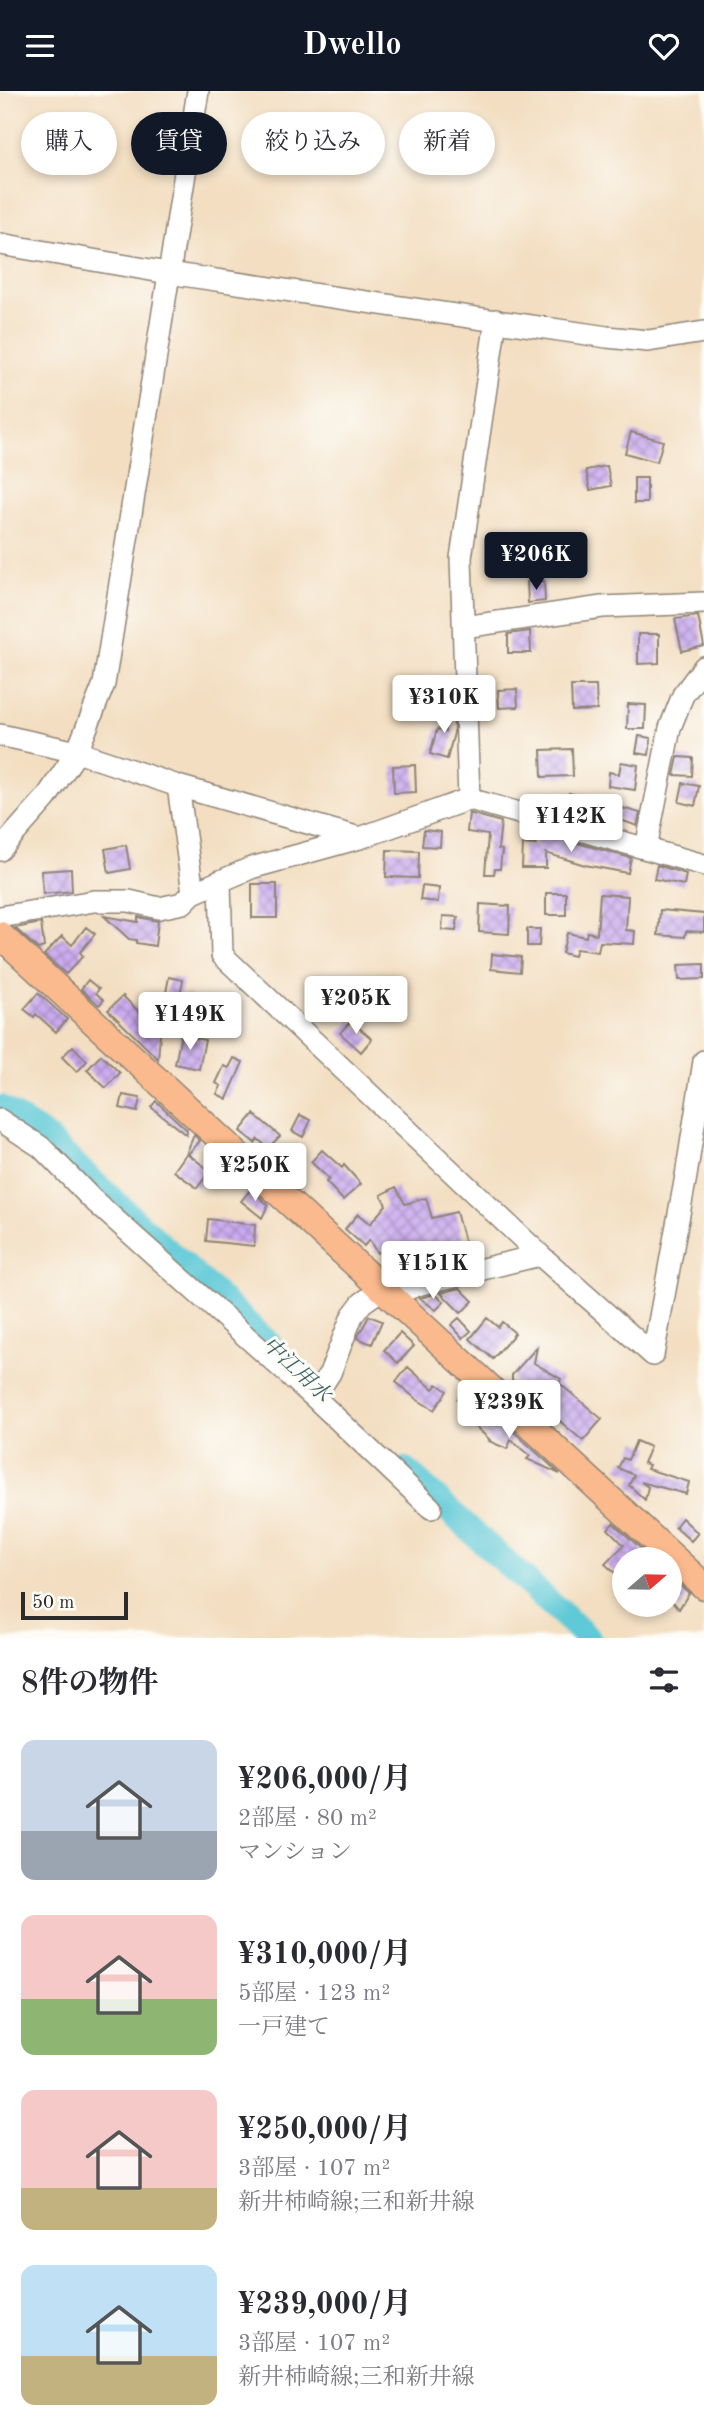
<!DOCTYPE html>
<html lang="ja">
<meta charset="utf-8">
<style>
body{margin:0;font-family:"Old Standard TT","Noto Serif JP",serif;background:#f7f7f7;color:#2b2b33;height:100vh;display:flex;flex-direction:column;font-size:26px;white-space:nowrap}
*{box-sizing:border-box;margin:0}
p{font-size:23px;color:#7c7c81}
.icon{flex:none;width:38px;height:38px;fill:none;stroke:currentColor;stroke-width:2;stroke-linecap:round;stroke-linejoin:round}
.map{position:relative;height:1547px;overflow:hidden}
.drawer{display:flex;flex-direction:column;background:#fff;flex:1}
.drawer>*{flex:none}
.guide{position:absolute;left:21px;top:21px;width:663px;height:63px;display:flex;gap:14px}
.needle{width:46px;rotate:70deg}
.controls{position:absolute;left:612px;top:1456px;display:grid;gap:14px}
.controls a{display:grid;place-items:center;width:70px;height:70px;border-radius:50%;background:#fff;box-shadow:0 4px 10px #0003;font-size:35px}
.scale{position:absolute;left:21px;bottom:18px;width:107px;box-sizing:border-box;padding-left:7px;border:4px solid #2b2b2b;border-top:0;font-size:19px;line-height:24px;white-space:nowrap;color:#2b2b2b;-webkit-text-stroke:5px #fdfcf7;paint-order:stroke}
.price{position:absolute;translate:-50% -60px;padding:0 16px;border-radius:7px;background:#fff;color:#222;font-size:23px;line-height:46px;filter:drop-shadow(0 2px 4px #0008)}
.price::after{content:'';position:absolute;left:50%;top:42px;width:21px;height:16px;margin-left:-10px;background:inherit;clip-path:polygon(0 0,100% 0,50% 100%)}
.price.active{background:#111827;color:#fff}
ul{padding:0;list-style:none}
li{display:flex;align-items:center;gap:21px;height:175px;padding:0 21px}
li span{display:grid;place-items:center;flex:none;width:196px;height:140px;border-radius:14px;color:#555}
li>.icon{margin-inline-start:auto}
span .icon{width:84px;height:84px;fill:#fffc;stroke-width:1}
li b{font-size:30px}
h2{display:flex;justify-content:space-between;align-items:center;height:84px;padding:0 21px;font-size:30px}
.tag{padding:0 24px;border-radius:32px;background:#fff;box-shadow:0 4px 10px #0003;font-size:24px;line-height:63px}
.tag.active{background:#111827;color:#fff}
header{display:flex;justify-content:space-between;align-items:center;height:91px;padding:0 21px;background:#111827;color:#fff;font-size:32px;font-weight:800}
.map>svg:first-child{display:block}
</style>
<header><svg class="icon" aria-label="menu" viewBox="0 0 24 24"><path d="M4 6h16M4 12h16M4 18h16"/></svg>Dwello<svg class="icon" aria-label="heart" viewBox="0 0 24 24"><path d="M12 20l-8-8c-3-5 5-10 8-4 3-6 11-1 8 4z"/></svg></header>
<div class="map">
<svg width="704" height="1547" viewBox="0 0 704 1547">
<defs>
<pattern id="building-cross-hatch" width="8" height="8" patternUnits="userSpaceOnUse" patternTransform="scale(1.75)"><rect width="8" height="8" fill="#caaaef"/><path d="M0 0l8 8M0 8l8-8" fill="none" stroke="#a48bc2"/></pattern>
</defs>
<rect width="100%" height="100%" fill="#fdfcf7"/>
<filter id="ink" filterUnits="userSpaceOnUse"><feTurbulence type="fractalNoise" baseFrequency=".0143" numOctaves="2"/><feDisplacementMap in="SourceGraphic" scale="14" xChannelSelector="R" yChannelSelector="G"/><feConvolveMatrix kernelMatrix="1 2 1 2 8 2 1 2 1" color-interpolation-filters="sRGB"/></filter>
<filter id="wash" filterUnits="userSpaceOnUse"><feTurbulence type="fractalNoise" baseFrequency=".00686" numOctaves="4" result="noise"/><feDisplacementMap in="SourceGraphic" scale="28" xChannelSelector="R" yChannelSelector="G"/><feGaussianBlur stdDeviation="1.57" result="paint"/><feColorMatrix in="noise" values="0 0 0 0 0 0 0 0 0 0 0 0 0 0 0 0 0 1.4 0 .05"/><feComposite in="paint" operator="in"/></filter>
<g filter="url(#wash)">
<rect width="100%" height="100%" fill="#f3dec1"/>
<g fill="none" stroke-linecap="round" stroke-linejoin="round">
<!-- river -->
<path stroke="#5ec9d7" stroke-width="26" d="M0,1017L41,1043L269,1253
M405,1379L588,1547"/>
</g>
<g id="blocks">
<!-- building -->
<path fill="url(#building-cross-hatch)" d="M631,341L663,350L657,371L625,362Z
M607,375L611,395L590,399L586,379Z
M634,387H647V412H634Z
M575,446L578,476L555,479L552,449Z
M544,490L545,510L528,512L527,491Z
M698,525L704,555L682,560L675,528Z
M530,540L531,562H508V543Z
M638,543H659V572L638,573Z
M571,595H596L597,619L572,620Z
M517,598L518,616L499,617L498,599Z
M445,613H453L454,642L447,668L430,663L437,638L445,640Z
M628,613L646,614L645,638H627Z
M639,645L651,647L649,664L636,662Z
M572,658L573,685L542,686L541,659Z
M678,666L693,667L692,685L674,684Z
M621,671L638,674L635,699L608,695L609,681L619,683Z
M415,674L416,701L394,702L393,675Z
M683,692L699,695L695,715L679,711Z
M569,702L640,722L637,735L566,709Z
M469,722L501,731L498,758L502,759L500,778H495L494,783H485L488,744L467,741Z
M424,739L441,741L440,756L422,755Z
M538,741L631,767L628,782L585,774L546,762V777H522L523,753L536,754Z
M126,754L130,778L109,782L105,758Z
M387,759L419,760L418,787L386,786Z
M657,774L686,783L684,794L654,788Z
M71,778L72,800L43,803L41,780Z
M252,793H277V827H252Z
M422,795L439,797L438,811L420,809Z
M546,802H566V824H546Z
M600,803L628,805L626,839L635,840L634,853L600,851L598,861L576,858L574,865L562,862L567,842L586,846L587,841L597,843Z
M480,813L510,815L509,843L479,841Z
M660,819L704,823V841L686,840L685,846L658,844Z
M104,825L138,831V826L158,830L155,855L136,852V849L129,848Z
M443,825L458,826L456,840L442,839Z
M41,832L44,856L38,858L15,837Z
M86,836L95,843L80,861L83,865L66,883L44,864L62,845L72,854Z
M527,838H540L539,855H527Z
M492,863L521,866L520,881L491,878Z
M704,873V888L679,889L678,874Z
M169,886L183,889L180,903L190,904L187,921L163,917Z
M88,889L99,898L96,902L104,909L99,914L81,898Z
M38,902L67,928L56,941L36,923L34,926L24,918Z
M123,905L150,932L151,918L162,919L158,968L108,919Z
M351,930L372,948L361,961L340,942Z
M181,944L205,949L199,978L175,973Z
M73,955L87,970L77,981L62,966Z
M101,964L120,982L106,997L87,979Z
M234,967L243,971L227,1008L217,1003L221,995L216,992L224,975L229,977Z
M123,1004L140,1007L137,1021L120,1017Z
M156,1010L187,1039L186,1044L151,1016Z
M254,1023L280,1045L268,1057L258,1048L255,1052L240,1040Z
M300,1024L311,1029L303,1046L292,1040Z
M194,1044L200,1050L188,1063L210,1080L197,1097L174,1080L186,1063Z
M322,1059L342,1077L344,1074L361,1093L343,1109L326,1091L329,1088L311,1071Z
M396,1096L405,1113L426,1107L432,1127L456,1121L468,1164L455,1168L451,1154L425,1161L428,1172L404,1178L396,1151L377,1162L369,1149L364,1155L345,1138L358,1123L370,1133L386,1114L381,1104Z
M251,1098L268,1114L262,1127L241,1110Z
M208,1128L255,1134L254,1155L206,1150Z
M460,1197L473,1210L461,1222L441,1202Z
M435,1203L444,1211L436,1219L420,1207Z
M369,1225L382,1230L372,1253L357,1247Z
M459,1227L471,1240L463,1247L451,1234Z
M487,1227L498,1236L502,1231L515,1242L493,1268L470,1248Z
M400,1242L414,1255L398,1272L384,1259Z
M537,1256L534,1272L561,1288L559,1292L602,1328L583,1350L512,1289V1284Z
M408,1276L433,1298L437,1293L447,1300L434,1319L416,1308L396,1291Z
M465,1297L480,1309L474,1319L457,1308Z
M486,1325L497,1334L500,1328L560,1383L527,1368L530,1365L511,1349L507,1358L489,1350L490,1349L476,1336Z
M636,1350L650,1356L643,1372L649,1374L647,1378L689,1391L686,1403L641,1391L648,1396L645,1409L629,1394L634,1384L618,1377L623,1367L628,1369Z
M682,1427L698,1442L691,1450L675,1436Z
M613,1432L652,1468H625V1472L615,1482L605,1473L624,1454L608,1438Z
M670,1485L689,1502L679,1518L670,1508Z"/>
</g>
</g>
<g filter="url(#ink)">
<use href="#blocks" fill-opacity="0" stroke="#8f8476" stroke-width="2"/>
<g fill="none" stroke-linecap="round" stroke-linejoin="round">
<defs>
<path id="minor" d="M0,153L168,182L607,246L648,250L704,241
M464,536L602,516L704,512
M0,644L77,661L178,695L360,747
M178,695L193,802
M469,708L461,467L496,229
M646,757L670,637L683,604L704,576
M0,759L46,707L77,661L104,593L198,0
M220,790L222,864L540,1164L653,1264
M0,826L94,810H129L159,817L183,812L193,802L251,777L360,747L469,708L704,774
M0,1029L41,1056L92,1108L314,1306L431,1417
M389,1205L421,1193L540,1164
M653,1264L686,1085L704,970
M314,1306L330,1282L352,1225L362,1212L382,1198"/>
<path id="major" d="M0,844L704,1495"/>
</defs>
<!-- minor casing -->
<use href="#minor" stroke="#8f8476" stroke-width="24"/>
<!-- major casing -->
<use href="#major" stroke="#8f8476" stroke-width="29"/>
<!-- minor -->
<use href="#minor" stroke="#fff" stroke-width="21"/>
<!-- major -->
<use href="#major" stroke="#fbba8d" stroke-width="26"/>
</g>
</g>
<g text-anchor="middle" stroke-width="6" stroke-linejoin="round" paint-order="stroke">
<!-- water labels -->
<g font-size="21" font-style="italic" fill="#3d6267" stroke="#fdfcf7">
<text transform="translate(297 1278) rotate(43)" y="7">中江用水</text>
</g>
</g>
</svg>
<div class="controls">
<a><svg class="needle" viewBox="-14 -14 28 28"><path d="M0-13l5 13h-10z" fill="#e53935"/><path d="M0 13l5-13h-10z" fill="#7c7c81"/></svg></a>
</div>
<div class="scale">50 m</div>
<b class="price active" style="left:536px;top:501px">¥206K</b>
<b class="price" style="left:444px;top:644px">¥310K</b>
<b class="price" style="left:571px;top:763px">¥142K</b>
<b class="price" style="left:356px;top:945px">¥205K</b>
<b class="price" style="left:190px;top:961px">¥149K</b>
<b class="price" style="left:255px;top:1112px">¥250K</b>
<b class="price" style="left:433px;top:1210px">¥151K</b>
<b class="price" style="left:509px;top:1349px">¥239K</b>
<div class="guide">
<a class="tag">購入</a>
<a class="tag active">賃貸</a>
<a class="tag">絞り込み</a>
<a class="tag">新着</a>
</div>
</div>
<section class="drawer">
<h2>8件の物件<svg class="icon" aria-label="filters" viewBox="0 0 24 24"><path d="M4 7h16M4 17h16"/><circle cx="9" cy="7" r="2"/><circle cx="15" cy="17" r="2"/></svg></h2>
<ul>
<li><span style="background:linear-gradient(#c9d6e8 65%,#9aa5b1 0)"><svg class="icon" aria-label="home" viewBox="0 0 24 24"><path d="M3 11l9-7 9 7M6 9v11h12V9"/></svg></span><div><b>¥206,000/月</b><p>2部屋 · 80 m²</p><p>マンション</p></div></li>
<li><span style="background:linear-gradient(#f6c9c9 60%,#8fb573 0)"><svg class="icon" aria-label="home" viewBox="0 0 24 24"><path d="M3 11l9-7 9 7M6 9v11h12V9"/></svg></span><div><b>¥310,000/月</b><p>5部屋 · 123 m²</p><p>一戸建て</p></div></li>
<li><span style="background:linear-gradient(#f6c9c9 70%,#c2b280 0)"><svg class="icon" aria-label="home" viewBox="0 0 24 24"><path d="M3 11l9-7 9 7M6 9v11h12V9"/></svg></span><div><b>¥250,000/月</b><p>3部屋 · 107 m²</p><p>新井柿崎線;三和新井線</p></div></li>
<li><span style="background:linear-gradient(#bfe0f5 65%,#c2b280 0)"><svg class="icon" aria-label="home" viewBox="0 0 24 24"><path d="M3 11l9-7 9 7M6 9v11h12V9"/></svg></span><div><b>¥239,000/月</b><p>3部屋 · 107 m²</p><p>新井柿崎線;三和新井線</p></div></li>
</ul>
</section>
